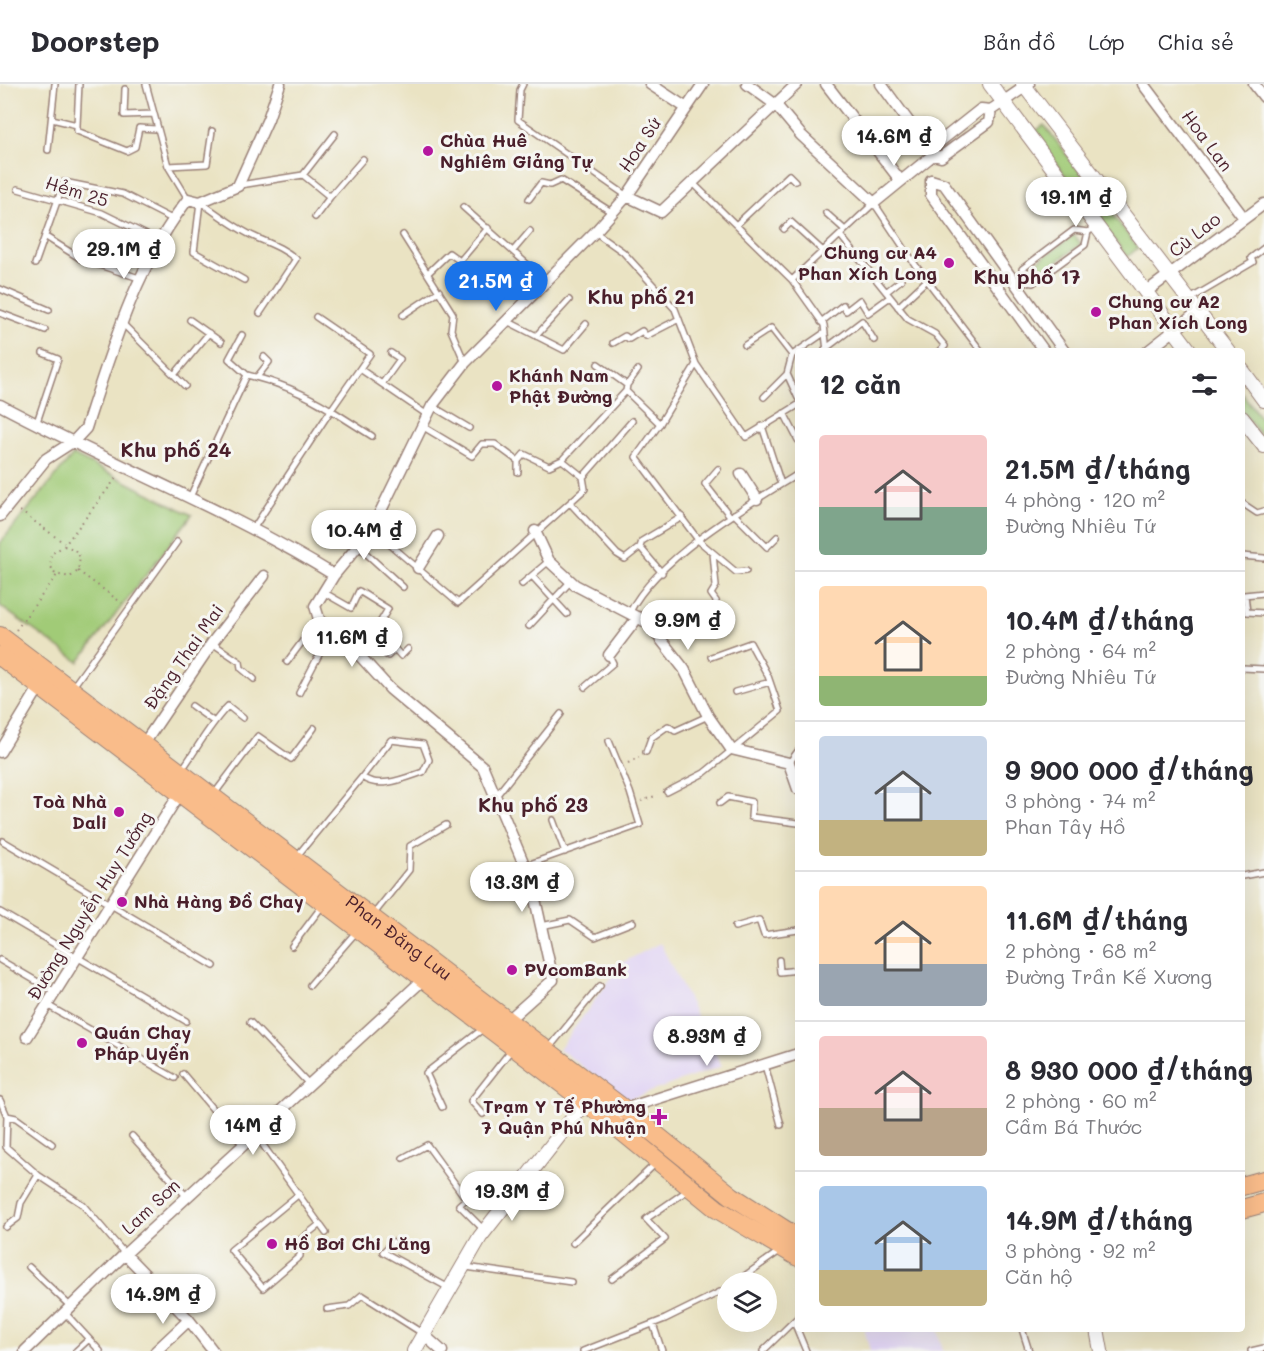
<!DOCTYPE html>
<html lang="vi">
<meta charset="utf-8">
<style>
body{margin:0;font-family:Mali,sans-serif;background:#f2f2f3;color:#2b2b33;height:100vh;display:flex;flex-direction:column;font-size:22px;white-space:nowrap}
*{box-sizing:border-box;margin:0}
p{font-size:20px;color:#7c7c81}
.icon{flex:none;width:33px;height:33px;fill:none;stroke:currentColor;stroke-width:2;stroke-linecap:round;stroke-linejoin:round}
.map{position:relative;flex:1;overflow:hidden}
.panel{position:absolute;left:795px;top:264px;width:450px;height:984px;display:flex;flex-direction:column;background:#fff;border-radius:6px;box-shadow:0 6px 24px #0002}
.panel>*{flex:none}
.controls{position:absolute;left:717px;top:1188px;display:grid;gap:12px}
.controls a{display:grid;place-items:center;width:60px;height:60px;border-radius:50%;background:#fff;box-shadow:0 6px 24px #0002;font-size:30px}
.price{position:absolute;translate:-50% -51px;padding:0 14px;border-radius:21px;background:#fff;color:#222;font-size:20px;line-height:39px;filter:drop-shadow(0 2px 3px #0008)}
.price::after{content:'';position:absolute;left:50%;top:36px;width:18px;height:14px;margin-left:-9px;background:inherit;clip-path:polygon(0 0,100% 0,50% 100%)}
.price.current{background:#1a73e8;color:#fff}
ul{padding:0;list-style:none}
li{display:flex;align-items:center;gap:18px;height:150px;padding:0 24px}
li+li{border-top:2px solid #e1e1e2}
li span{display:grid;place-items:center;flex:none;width:168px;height:120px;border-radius:6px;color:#555}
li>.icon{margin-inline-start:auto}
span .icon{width:72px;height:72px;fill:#fffc;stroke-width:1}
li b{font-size:26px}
h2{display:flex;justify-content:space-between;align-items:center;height:72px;padding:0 24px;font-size:26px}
header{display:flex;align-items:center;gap:36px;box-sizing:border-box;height:84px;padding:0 30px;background:#fff;border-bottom:2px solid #e1e1e2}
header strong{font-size:28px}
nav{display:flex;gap:33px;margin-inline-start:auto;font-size:21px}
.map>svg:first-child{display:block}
</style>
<header>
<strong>Doorstep</strong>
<nav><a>Bản đồ</a><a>Lớp</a><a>Chia sẻ</a></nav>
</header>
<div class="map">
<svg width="1264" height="1267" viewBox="0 0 1264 1267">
<rect width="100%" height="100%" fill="#f6f6f2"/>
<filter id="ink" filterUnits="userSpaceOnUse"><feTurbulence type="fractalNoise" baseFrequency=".0167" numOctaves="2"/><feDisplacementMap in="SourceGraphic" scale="12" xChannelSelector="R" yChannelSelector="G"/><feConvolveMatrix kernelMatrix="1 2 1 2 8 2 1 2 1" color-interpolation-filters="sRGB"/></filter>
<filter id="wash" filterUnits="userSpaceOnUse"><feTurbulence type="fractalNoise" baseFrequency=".008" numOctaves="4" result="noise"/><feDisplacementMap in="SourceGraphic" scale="24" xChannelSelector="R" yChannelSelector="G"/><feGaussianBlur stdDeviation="1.35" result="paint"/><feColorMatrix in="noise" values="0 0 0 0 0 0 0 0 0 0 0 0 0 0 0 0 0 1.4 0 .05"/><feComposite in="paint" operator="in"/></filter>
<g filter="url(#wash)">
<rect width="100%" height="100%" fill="#eae3c3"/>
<!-- built -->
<path fill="#e1d4f4" d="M660,859L722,982L627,1016L559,965L622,879Z
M864,1245H937L943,1267H870Z"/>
<!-- green -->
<path fill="#a1cb77" stroke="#767551" stroke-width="1.5" d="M1044,41L1138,164L1127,173L1033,49Z
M1074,151L1081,160L1033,195L1026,186Z
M1242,309L1264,339V356L1242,327Z
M73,371L192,431L79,578L0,522V459Z"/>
</g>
<g filter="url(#ink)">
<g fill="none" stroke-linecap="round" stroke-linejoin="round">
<defs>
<path id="service" d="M146,0L168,82L188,115
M523,0L520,6L518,36L627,112
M125,5L124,31L153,30
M52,35L77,41V47L127,67L135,63L139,44L156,45
M77,41L79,0
M48,66L55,0
M168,82L207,80L212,47
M303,91L330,113L363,75
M693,99L792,196L824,241L827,267
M240,101L303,91L335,50
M18,105L102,129L159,157
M529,115L541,99L550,101L561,96L613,129
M463,123L546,197
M826,129L845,146
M315,133L330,113
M736,141L789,91L795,97
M784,145L791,138L823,167
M595,148L623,168L675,225L696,280L746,353L798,321
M403,151L453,230L451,246L465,279
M840,151L908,235L935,250L945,262L940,267
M46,153L81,175L139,194
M513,167L530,147
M35,180L64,98L123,110L172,135
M428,189L449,169L460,177L488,144
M244,196L194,168L200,118C218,130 235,144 255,153C271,160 283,164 296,175L260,229
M792,196L874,119L916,182L981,267
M1022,197V185L1074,146L1088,148
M1017,201L1022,197L1033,199L1085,161L1088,148L1095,143
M0,205L49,226
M886,208L901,196
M1190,215L1253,178L1251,174L1264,164
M898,223L927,196
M0,229L45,246
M403,231L439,207
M190,236L221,258
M507,237L564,266L586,240
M821,238L843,221L846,227L860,216L868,229L890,213
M122,239L185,302
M242,251L229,275L247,291
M536,252L569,216
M613,259L625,252L629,255L642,247L646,252L679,235
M745,261L771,244L792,271L824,249
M825,265L862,237L874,256
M598,280L627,301
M696,280L661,338L636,373L699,457L736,488L746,487
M360,285L426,330
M787,290L798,314
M174,291L209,249
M257,293L269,278L264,273
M382,300L400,275L391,269
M626,307L660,340
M764,313L787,290L792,271
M432,322L469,344
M784,329L798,356
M36,341L58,275L43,269
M422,342L472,372L482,360H495L518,377L524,370L549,382L562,376
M762,342L781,400
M718,385L705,400L730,432
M518,388V377
M583,393L632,337
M190,413L247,291C277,298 305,310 331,326L370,270L316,233
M570,419L617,470L625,475L640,463L642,457L682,433
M1242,419L1257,429L1264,427
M734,430L767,463L777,453
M253,445L331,326L372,352
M372,445L458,519L585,405L583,393L562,376L626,307L627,301L638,286
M358,462L403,503
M640,463L662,489
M713,469L716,502L711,510L716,517
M1242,472L1264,474
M532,492L567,530
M522,500L549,477
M323,508L351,524L359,507L388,525L360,572
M1244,511L1264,509
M1245,511L1247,528L1264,529
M630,528C656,475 747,421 798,390
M529,542L571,497
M212,559L240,578L241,584L254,595
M368,559L388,572L395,565L401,572L408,565
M287,578L319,535
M1242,584L1264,585
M585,603L613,579L609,571
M72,604L177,458
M735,608L770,598
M299,609L321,567L314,559L326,541
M192,622L213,637
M646,668L651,654L668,642L675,647L708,632
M789,679L798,667
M181,687C197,665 209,641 228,622L243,634
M667,708L704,689L780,627L768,592L750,559L711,573
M215,709L258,652L291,675L314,644
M496,712L561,630
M720,719L728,713L752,718L751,733L798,739
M553,736L565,768
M3,757L214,882
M297,772L362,693C379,706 405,694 423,688L429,676L423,660L391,656L362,693
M524,782L640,741L630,708L609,657
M1242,792L1264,788
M0,828L186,937
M373,831L409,786L410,762L446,741
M541,842L570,836L595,853L633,838
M735,843L759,836L764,851L798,846
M292,862L323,821
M0,876L55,908
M779,876L780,888L798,886
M310,901L357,847
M47,921L175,994
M250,938L308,999
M549,964L600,902
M765,981L781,1041
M183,990L243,1061
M0,1016L7,1032L6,1063L38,1091
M442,1023L426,989L484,944
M483,1030L471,1017L512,965
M7,1032L16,1034L52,1060
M255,1050L326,1149
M132,1052L187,1113
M403,1074L427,1061L466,1115L459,1121L484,1146
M299,1110L231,1166L263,1204L300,1172V1156L320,1140
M6,1143L18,1134L21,1119L38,1091L82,1120L125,1170
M393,1158L383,1168L449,1204
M573,1159L655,1080
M29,1183L70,1222
M466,1183L571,1198
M612,1195L665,1155L646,1135L688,1106
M736,1198L781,1166
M327,1225L349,1222L362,1211L422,1249
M65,1229L100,1267
M794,1238L806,1267
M653,1240L662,1267
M1022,1245L1029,1267
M76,1267L89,1255
M583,1267L665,1235L728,1204
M763,1267L798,1233
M1251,1267L1264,1264"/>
<path id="minor" d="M650,0L685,23
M747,0L776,21L801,51L874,119L933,71V63L981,25L991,26L1029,0
M826,0L900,96
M881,0L933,71
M1143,0L1244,134
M1254,0L1264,13
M933,71L941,73L989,38L991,26
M931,96L944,100L1064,267
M931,96V111L1044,267
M627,112L703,0
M1146,208L1264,120
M1148,267L1199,227
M0,321C110,380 227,425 334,491L315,522L319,535L360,572L390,605L483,683L531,797L553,896L506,938
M741,390L757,415
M0,432L46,375L74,357L86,344C112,264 136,182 188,115L200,118L238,102L268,35L280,0
M535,447L549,477L575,501L648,539L684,585L708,632L731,665L789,679L798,705
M418,484L438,452
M334,491L372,445L432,322L465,279L595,148L627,112L661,128L797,0
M609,571L638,533
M141,664L212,559L264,492
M0,668L40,602
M27,953L180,709
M613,1040L624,1025L798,970
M125,1170L189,1236L213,1267
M423,1250L442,1267
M25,1267L125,1170L426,893
M156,1267L189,1236"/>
<path id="tertiary" d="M990,0L1190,267
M1023,0L1228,267
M1242,286L1264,316
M1242,334L1264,362
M1097,1245L1101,1267
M414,1267L480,1153L591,1011"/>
<g id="primary">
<path id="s1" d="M0,552L624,1025L732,1112L798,1154"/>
<path d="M0,572L586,1018L717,1125L798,1173"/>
<path d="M1242,1102L1264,1096"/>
<path d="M1242,1125L1264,1119"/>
</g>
</defs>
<!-- service casing -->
<use href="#service" stroke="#9a8177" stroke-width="8"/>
<!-- minor casing -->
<use href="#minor" stroke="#9a8177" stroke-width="13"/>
<!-- tertiary casing -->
<use href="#tertiary" stroke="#9a8177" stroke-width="16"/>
<!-- primary casing -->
<use href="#primary" stroke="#9a8177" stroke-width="20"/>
<!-- path -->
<path stroke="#9a8177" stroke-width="2" stroke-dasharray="1.5 4.5" stroke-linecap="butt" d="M20,427L64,459
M64,462L74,465L80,473L78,487L70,493L55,490L50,481L51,470L64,462L117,393
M78,487L122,519
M16,546L57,491
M628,679L639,673
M641,717L658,711"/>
<!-- service -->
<use href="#service" stroke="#fff" stroke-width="5"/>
<!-- minor -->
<use href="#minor" stroke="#fff" stroke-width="10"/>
<!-- tertiary -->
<use href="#tertiary" stroke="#fff" stroke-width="14"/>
<!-- primary -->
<use href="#primary" stroke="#f9bc8a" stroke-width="18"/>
</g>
</g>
<!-- markers -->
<g fill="#b5179e" stroke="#f6f6f2" stroke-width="2">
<circle cx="428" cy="67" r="6"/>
<circle cx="949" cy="179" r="6"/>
<circle cx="1096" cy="228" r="6"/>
<circle cx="497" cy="302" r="6"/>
<circle cx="119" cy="728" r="6"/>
<circle cx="122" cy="818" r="6"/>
<circle cx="512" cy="886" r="6"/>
<circle cx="82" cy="959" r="6"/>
<path d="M656 1024h6v6h6v6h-6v6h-6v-6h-6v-6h6z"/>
<circle cx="272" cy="1160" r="6"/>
</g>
<g text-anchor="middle" stroke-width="6" stroke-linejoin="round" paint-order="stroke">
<!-- poi labels -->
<g font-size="18" font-weight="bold" fill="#4a1f2b" stroke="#f6f6f2" text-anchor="start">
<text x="440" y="63">Chùa Huê<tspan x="440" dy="21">Nghiêm Giảng Tự</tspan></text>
<text x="937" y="175" text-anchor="end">Chung cư A4<tspan x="937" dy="21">Phan Xích Long</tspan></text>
<text x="1108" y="224">Chung cư A2<tspan x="1108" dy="21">Phan Xích Long</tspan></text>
<text x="509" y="298">Khánh Nam<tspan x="509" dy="21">Phật Đường</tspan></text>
<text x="107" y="724" text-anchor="end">Toà Nhà<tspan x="107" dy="21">Dali</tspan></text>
<text x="134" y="824">Nhà Hàng Đồ Chay</text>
<text x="524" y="892">PVcomBank</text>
<text x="94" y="955">Quán Chay<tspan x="94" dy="21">Pháp Uyển</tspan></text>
<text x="646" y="1029" text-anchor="end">Trạm Y Tế Phường<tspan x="646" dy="21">7 Quận Phú Nhuận</tspan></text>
<text x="284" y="1166">Hồ Bơi Chi Lăng</text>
</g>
<!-- street labels -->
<g font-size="18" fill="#4a1f2b" stroke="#f6f6f2">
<text transform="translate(1207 57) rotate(53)" y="6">Hoa Lan</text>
<text transform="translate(640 61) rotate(-57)" y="6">Hoa Sứ</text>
<text transform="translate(77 108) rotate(17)" y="6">Hẻm 25</text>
<text transform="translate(1195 151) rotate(-38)" y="6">Cù Lao</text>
<text transform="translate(184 573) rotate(-55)" y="6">Đặng Thai Mai</text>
<text transform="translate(90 822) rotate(-58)" y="6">Đường Nguyễn Huy Tưởng</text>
<text dy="6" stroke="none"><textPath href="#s1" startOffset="500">Phan Đăng Lưu</textPath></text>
<text transform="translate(151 1123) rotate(-43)" y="6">Lam Sơn</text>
</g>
<!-- neighbourhood labels -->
<g font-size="20" font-weight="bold" fill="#4a1f2b" stroke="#f6f6f2">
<text x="1027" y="200">Khu phố 17</text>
<text x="641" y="220">Khu phố 21</text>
<text x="176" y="373">Khu phố 24</text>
<text x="533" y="728">Khu phố 23</text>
</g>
</g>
</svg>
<div class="controls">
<a><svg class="icon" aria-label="layers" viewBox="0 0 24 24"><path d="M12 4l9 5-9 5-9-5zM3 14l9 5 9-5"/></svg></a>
</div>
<b class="price" style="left:894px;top:83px">14.6M ₫</b>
<b class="price" style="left:1076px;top:144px">19.1M ₫</b>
<b class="price" style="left:124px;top:196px">29.1M ₫</b>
<b class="price current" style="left:496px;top:228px">21.5M ₫</b>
<b class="price" style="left:364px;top:477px">10.4M ₫</b>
<b class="price" style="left:688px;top:567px">9.9M ₫</b>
<b class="price" style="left:352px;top:584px">11.6M ₫</b>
<b class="price" style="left:522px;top:829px">13.3M ₫</b>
<b class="price" style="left:707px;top:983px">8.93M ₫</b>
<b class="price" style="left:253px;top:1072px">14M ₫</b>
<b class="price" style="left:512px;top:1138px">19.3M ₫</b>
<b class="price" style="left:163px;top:1241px">14.9M ₫</b>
<section class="panel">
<h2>12 căn<svg class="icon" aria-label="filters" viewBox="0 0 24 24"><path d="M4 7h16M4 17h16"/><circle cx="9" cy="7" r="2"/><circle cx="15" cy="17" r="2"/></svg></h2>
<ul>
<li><span style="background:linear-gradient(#f6c9c9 60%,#7fa58c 0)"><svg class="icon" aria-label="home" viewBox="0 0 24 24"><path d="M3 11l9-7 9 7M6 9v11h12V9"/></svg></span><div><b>21.5M ₫/tháng</b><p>4 phòng · 120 m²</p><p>Đường Nhiêu Tứ</p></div></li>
<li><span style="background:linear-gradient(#ffd9b3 75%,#8fb573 0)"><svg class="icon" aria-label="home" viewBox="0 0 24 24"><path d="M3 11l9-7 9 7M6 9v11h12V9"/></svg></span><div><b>10.4M ₫/tháng</b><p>2 phòng · 64 m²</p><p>Đường Nhiêu Tứ</p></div></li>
<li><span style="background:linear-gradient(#c9d6e8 70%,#c2b280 0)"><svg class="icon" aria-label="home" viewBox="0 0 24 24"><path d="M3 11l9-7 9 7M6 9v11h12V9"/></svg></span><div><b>9 900 000 ₫/tháng</b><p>3 phòng · 74 m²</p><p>Phan Tây Hồ</p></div></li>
<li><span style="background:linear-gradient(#ffd9b3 65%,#9aa5b1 0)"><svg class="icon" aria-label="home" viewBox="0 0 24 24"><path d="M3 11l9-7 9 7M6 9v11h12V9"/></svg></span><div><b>11.6M ₫/tháng</b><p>2 phòng · 68 m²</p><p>Đường Trần Kế Xương</p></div></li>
<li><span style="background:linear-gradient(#f6c9c9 60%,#b9a48a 0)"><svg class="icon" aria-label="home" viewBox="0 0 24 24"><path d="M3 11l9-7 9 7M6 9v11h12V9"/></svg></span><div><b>8 930 000 ₫/tháng</b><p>2 phòng · 60 m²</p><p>Cầm Bá Thước</p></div></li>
<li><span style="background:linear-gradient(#a9c7e8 70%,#c2b280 0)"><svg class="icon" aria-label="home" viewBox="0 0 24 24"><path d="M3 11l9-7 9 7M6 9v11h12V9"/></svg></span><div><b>14.9M ₫/tháng</b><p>3 phòng · 92 m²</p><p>Căn hộ</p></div></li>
</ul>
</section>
</div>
